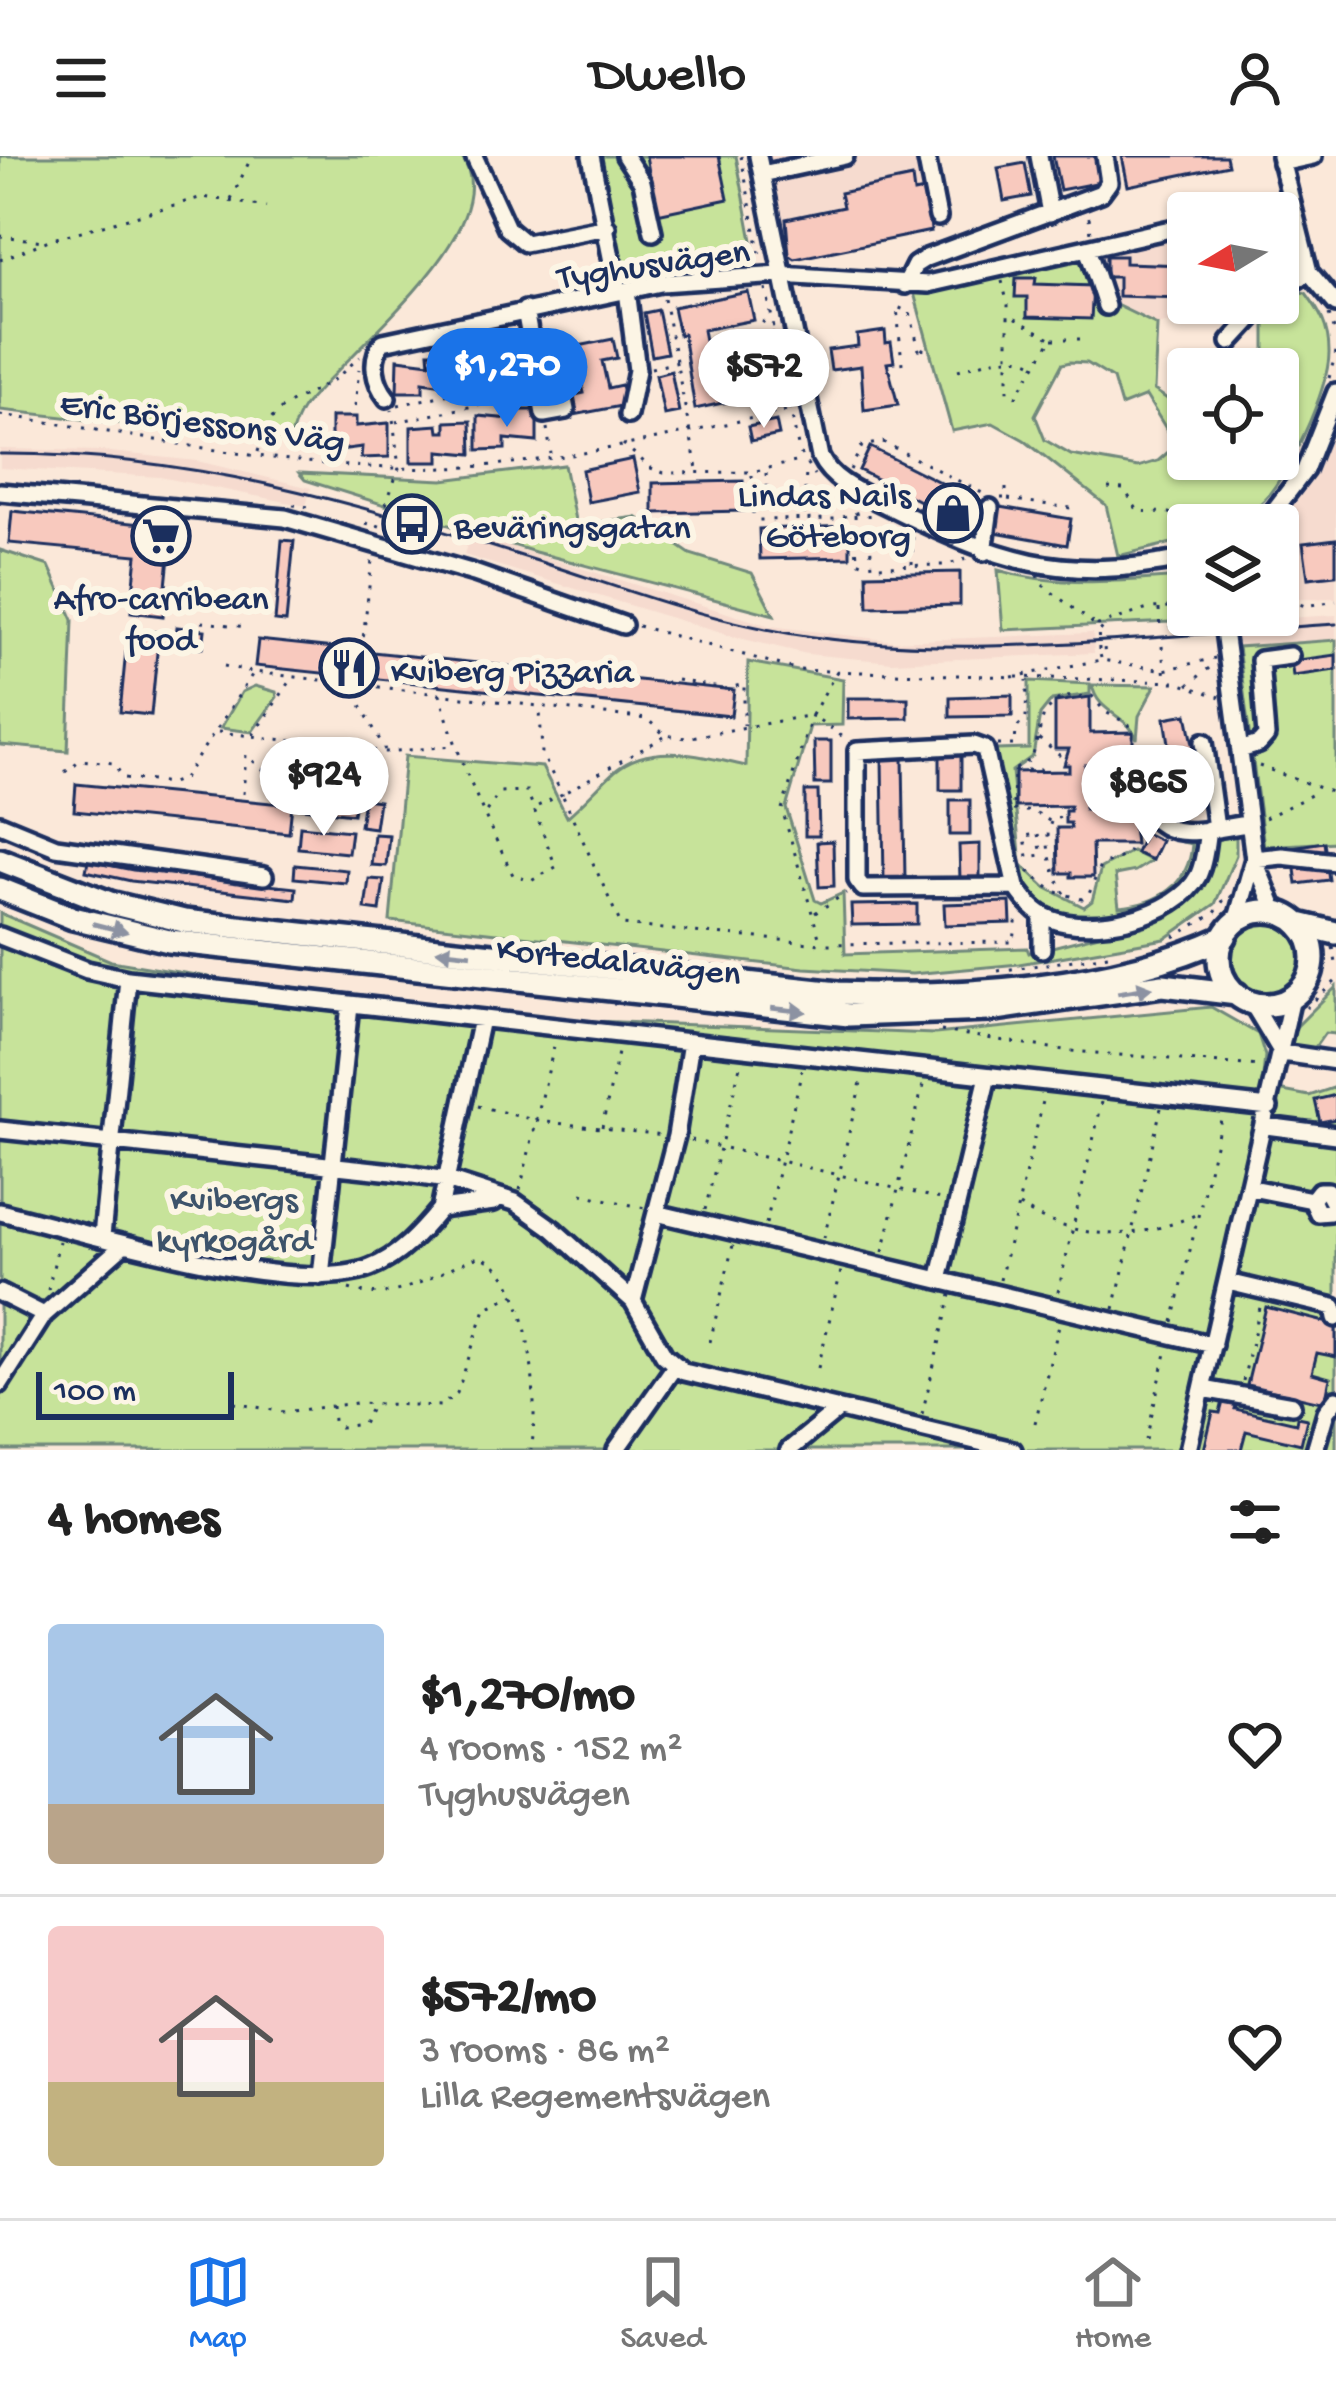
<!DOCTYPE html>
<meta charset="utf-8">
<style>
body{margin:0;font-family:"Gochi Hand",sans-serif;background:#f6f6f6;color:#222;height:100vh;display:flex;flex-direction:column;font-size:45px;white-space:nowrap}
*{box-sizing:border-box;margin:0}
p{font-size:39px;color:#767676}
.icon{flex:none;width:66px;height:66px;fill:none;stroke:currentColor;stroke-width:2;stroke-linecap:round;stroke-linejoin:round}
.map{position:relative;height:1294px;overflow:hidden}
.side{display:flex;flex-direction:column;background:#fff;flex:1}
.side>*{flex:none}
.needle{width:78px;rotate:260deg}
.fabs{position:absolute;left:1167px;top:36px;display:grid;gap:24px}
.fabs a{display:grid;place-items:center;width:132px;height:132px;border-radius:12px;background:#fff;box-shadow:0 3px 9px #0004;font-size:60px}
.scale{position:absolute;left:36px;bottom:30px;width:198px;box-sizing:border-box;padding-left:12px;border:6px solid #1b2f5e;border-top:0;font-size:33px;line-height:42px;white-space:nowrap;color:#1b2f5e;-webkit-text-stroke:9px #fcf5e5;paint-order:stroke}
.price{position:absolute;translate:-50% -102px;padding:0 27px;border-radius:42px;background:#fff;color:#222;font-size:39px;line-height:78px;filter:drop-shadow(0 3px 6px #0008)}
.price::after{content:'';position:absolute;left:50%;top:72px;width:36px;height:27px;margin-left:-18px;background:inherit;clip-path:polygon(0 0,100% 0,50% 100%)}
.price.selected{background:#1a73e8;color:#fff}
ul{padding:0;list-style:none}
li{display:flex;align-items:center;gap:36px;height:300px;padding:0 48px}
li+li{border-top:3px solid #e0e0e0}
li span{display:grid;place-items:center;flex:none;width:336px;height:240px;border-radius:12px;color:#555}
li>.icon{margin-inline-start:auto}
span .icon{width:144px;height:144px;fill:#fffc;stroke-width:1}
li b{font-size:51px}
h2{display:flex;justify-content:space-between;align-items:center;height:144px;padding:0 48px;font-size:51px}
header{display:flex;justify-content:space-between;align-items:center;height:156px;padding:0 48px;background:#fff;font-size:54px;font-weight:600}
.tabs{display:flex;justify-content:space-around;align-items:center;height:168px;border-top:3px solid #e0e0e0;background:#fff;font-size:33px;color:#767676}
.tabs a{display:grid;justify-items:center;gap:6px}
.tabs .selected{color:#1a73e8}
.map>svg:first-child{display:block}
</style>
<header><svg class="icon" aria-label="menu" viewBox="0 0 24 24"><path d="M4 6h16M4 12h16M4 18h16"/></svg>Dwello<svg class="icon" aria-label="person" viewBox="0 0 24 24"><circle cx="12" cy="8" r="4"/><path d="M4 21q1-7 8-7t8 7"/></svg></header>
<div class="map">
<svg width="1336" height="1294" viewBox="0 0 1336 1294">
<rect width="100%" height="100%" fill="#fbe8d9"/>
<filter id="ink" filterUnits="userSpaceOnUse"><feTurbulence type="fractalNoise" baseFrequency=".00833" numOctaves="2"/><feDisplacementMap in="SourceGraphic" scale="24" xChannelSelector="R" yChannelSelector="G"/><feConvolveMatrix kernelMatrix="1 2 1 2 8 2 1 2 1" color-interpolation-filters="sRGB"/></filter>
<g filter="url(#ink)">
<!-- built -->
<path fill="#f6dbcf" d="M767,0H920L935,74L789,106Z
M1188,73V147H1251L1157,169L1110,146L1097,93Z
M1336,269V442L1291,443L1278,437V370L1314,320Z
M0,293L101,295L197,305L311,332L306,350L160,321L0,312Z
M470,378L770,470L894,485L1093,477L1094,497L892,506L807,498L731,480L464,399Z
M1336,459V484L1238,491L1235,465Z"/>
<!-- green -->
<path fill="#c7e39a" stroke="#71897c" stroke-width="3" fill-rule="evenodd" d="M0,0H461C513,71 340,202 303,252C296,262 293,274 289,286L0,254Z
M599,0H736L755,100L622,127Z
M1097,93L1110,146L1157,169L1154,234L1188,257V303H1278V213H1265V155L1288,134L1306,137C1320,156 1329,171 1329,196C1330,232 1286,326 1259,349C1241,364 1210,369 1188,369V376L1176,386L1118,400L1106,349L1024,284L993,267L952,275L914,137ZM1070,206L1087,207L1113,223L1121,250L1146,240L1173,284V292L1158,305L1138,311L1071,299L1045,284L1035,259L1062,208Z
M564,309L576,369L636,361L690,398L752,417L774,459L535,396L305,324L299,317L443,324Z
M0,394L49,410L73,464L68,595L0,589Z
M998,414C1061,433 1123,424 1187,421L1188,459H1206L1208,469L1171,472L1170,466L1003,474Z
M1336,484V686L1264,690L1238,491Z
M748,506L843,523L842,569L810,570L786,652L815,744L821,747L843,737L845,798L1027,792L1029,797L1169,761L1199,733L1215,684L1236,680V699L1215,748L1165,783L1019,808L912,818L804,812L390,765L405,600L542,611L567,661C584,647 599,629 615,615C652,584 705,601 746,610Z
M1029,525L1090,528V538L1052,544L1040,559L1033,600L1012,615L1021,708L1045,731L1084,751L1092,745L1101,712L1132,695L1151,705L1135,715L1115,719L1119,751C1158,748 1189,729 1192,688L1182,686L1200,683C1197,702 1193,719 1179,734C1154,761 1068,774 1038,749C1011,727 1001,634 993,598L996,594L1029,593Z
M1092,529L1155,530L1139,560L1137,583C1127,558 1097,557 1092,529Z
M255,530L276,536L277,541L252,576L221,572L242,536Z
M0,742L39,758L798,863L1184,838L997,865L839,870L192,801L84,777L0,746Z
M0,757L111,805L324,840L592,865L935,878L1211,851L1258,878L1265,900L1262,931L1309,940L1336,931V1294H0Z
M1227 803a40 40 0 1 1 80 0a40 40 0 1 1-80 0Z
M1336,831V878L1325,877L1313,894L1291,892L1295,872Z"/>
<!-- building -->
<path fill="#f8c9be" stroke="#1b2f5e" stroke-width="3" d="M646,0H719L728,43L657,58Z
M1053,0H1096L1101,26L1060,34Z
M1122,0H1226L1228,9L1128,30Z
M1025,7L1031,40L1004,45L998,12Z
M912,22L914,37L923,35L928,41L931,75L795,103L789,99L786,63L843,51L840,37Z
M1106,100H1125V107L1184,109L1182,142L1118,140V121H1106Z
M1016,122H1036L1035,128L1093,130L1091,163L1027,161V141H1015Z
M748,136L754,164L703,174L712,220L763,209L769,237L695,253L683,178L679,179L673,151Z
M658,154L667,197L652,200L644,157Z
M885,175L886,187L891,186L894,206L887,207L898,249L864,254L861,210L831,214L828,194L858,190L857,179Z
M497,183H524V218L492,214V224H465V191L497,195Z
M613,183L617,202L602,205L608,232L621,229L626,249L574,259L570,240L584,237L578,211L563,214L559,194Z
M429,196H458V231L423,226V236H397L398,203L430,207Z
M1188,202L1246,205V213H1188L1187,234Z
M671,215L679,256L664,259L656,219Z
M511,254H537V286L505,283V293L478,294V260L511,263Z
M331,261H356V270L389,267V301L361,302L362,291L331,295Z
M471,265L472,298L439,295V306H411V271L438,269L439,276H446V266Z
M776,265L779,279L751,285L748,271Z
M870,291L969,341L957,364L859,314Z
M633,303L640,336L588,346L582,314Z
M743,325L744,355L653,357V327Z
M995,350L1071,363L1067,389L990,375Z
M12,355L172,371L163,460L131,456L137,399L9,387Z
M850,370V401L760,403L759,373Z
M1336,383V419L1308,422L1303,387Z
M282,384L294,385L286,466L275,465Z
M960,416V449L868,451L867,418Z
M177,471L205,474L203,492L175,490Z
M128,474L159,476L151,559L120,556Z
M258,484L734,534L731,560L255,510Z
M1336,499V514L1293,520L1291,505Z
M1012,539V560L950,561V541Z
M1090,541V577L1133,576V597L1130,608L1085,609V619H1098V634H1085V653H1131L1135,688H1092L1093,721H1071V717H1058L1057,672H1071L1070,667H1065V655H1070V650L1015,651V616L1069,615V609H1064L1069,593H1055V546Z
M848,542H908V562L848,563Z
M1187,558L1196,603V652H1172V606L1165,562Z
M814,585H831V628H815Z
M940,598H961V634H940Z
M882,602H903L905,724H884Z
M76,628L292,649L289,677L74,655Z
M805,635H818L819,680H805Z
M304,637L355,643L353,658L302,652Z
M364,643L379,645L375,672L360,670Z
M950,644H970V679H950Z
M300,670L351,675L348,697L298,692Z
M1145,677L1161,685L1152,704L1136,697Z
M374,678L389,679L386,710L371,709Z
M833,685L834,730L819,731L817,686Z
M1324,686L1329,724L1297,728L1292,691Z
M980,688V724H960L959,689Z
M88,705L133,714L296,732L295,743L131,725L86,715Z
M295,709L347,714L346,727L294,722Z
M369,723L384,724L380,755L365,753Z
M1010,746L1011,767L945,769L944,748Z
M917,748V768L852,769L851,749Z
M1336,939V963L1320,966L1315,944Z
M1266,1151L1336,1169V1201L1317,1197L1312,1217L1330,1222L1325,1247L1247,1229Z
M1224,1242L1237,1246L1235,1253L1296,1267L1297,1261L1307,1263L1301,1288L1246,1275L1241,1294H1204L1213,1256L1220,1257Z"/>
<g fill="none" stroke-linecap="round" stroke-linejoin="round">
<defs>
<path id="minor" d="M474,0L507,72L525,87L607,71
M591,0L618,136
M625,0L642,26L653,76
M758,0L820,301C833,327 862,337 886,349C999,405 1060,428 1188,402
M926,0L938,61
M1039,0L1050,57
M1280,0L1309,116L1336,148
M1281,7L1313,0
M762,18L845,0
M1234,57L1289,42
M1087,92L1106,150
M905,129L915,109L926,102L1101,37L1109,26L1105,0
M627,134L637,214L628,259
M1278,136L1309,116
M525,154L544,258L566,254L557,208L536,212
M1230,186L1266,147
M387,242C375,227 369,203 383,186L661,127L780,119L928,128L1188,69
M0,336L285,362L474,417L623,469
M1263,369L1305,314L1336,236
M984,396L990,352
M1222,459L1254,703L1276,756
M1204,586L1216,672
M974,589L985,593L1016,731L863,732L857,724V595Z
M1240,594L1259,588L1266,580L1260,504L1290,500
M1111,630C1135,639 1144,658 1164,670C1186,683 1225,670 1249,668
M0,668L56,691L264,720
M1254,703L1282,700L1336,706
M1016,731C1026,745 1035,757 1051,763C1091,779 1177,761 1198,720C1205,706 1206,687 1208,673
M1042,759V793
M1236,766L1253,706
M0,780L87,814L128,823L1269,951
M1252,847L1282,897
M1282,897L1336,905
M1266,970L1336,979
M0,974L393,1016L447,1024L515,1046L553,1073L633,1145L664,1199L684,1216L1013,1294
M1251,1032L1312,1044L1319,1035H1327L1335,1050L1330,1056L1318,1057L1312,1044
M440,1053L494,1046
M0,1056C86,1076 290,1142 370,1112C399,1101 421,1076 440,1053L481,863
M656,1057L1213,1189
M102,1080L128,823
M321,1120L350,849
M939,1124L988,920
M1228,1126L1334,1151L1336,1162
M0,1137L44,1159
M633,1145L676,980L691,886
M0,1228L44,1159L121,1091
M1203,1233L1292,1249
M616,1294L675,1210
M789,1294L839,1253
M1188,1294L1292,842
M1315,1294L1326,1256L1336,1243"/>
<path id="major" d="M0,704L110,747L184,765L838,837C960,842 1113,833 1225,781
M0,733L73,762L169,785L849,859L989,854L1163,829L1237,838
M1219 802a47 47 0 1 1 94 0a47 47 0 1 1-94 0Z
M1299,768L1336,777"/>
</defs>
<!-- minor casing -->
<use href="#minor" stroke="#1b2f5e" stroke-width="24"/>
<!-- major casing -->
<use href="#major" stroke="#1b2f5e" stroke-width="30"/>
<!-- path -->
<path stroke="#1b2f5e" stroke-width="3" stroke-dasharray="3 9" stroke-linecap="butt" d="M741,0L761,106
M231,43L252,0
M1089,61L1091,77
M0,80L44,85
M0,104L49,84L203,41L266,51
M1002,125L1008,149V237L1016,240L1052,183L1008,159
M766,133L799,295L814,319
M664,143L698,318
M1329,159L1336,178
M1053,183H1081
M749,187L770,156
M708,200L749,187L763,188L774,176
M902,208L897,151L910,156L920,198L924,194L919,190
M651,212L688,204
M958,214C982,208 1012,194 1035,208
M1329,222L1336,196
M398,249L524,222
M355,250L359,213
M0,259C147,279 298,317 446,312C562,308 677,278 790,254
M396,266L527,239
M547,272L551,298
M623,288L651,312L664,317L751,316L800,305
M258,296C271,244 291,251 330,226C341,219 350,209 360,201
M850,314L862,290L883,286L986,339
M766,317L769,362
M752,319L753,358L759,364L837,363L862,355
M1108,332L1124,333L1138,355L1169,357L1188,369
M1001,342H1006V325
M1008,343L1077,353
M293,349L309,351
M385,357L401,362
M868,358L872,410L943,409L971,402
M804,359L806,315
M855,359L857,405L870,410
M366,367L376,370
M378,371L399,312L392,254
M912,408L913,375
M1037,419L1040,427L1107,478
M1278,440L1305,450L1336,445
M1159,453L1160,476
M202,466L248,471
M638,470L799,514L1175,526L1220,541
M1162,490L1165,524
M362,492L372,404
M1099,494L1098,469L1151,452L1188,450
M1101,502L1099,494L1113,493
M224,510L252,516
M837,515L812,559L849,585
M1012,521L1101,504L1164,514L1215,502
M677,524L725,533L744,528V569
M350,528L385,594
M1188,529L1213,509
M440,538C457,601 484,660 513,719L531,725L556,711L527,635L500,636L485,657
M218,576L386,596L453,590
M253,579L292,523
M664,581L562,638L621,769L821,788L1014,786L1017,758
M1039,583L1064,603
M998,589H1015L1016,573L1026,561L1027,524
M1259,610L1336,638
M1015,614H1050
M65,616L80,604L113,607L124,622L172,627L184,622L254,516L647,563L665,579L686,582L812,559L782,653L821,788
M243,638L246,599L288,634V643
M1013,648L1014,614L1032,603L1044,558L1061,541L1092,540L1105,556L1129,568L1139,608L1134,624
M538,650L562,638L542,598L540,553
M1013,654L1035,656L1051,666L1065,658
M1265,662L1315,637
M1051,666C1042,688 1054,718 1065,738
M1038,678L1042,699L1028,701L1025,680Z
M1028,715L1053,735L1082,743L1089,738L1100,710L1124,700L1136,688
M815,757L846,737
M1174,781L1215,757L1227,739L1231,741
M1333,791L1336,807
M998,815L1108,799
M1306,852L1336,825
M941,875L1070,895L1259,910
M478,950L538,965L664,979
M602,971L619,892
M691,984L945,1044
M520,1034L555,886
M582,1038L645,1052
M1019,1050C1077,1085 1136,1086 1197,1058
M705,1054L741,906
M766,1068L802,914
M824,1082L862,922
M883,1096L924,925
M1000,1124L1044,941
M349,1133C400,1150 434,1114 479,1101C531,1112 540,1250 531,1294
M48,1134L59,1085
M1058,1136L1102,946
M1114,1153L1161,952
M1173,1166L1222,959
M710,1186L733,1089
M818,1212L841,1115
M1243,1225L1261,1147
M234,1247L284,1256L356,1247L441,1250L457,1237L485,1153L515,1138
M332,1250L333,1265L340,1271L363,1268L372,1250
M922,1258L951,1139
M1035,1267L1059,1169
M1146,1284L1167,1193"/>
<!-- minor -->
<use href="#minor" stroke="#fcf5e5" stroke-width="15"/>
<!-- major -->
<use href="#major" stroke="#fcf5e5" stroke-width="21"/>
<!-- tram -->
<path stroke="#1b2f5e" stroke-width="3" d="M0,298C189,297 353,346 531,403C609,428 686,457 766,473C942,509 1156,479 1336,468"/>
</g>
<!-- one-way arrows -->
<defs><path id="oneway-solid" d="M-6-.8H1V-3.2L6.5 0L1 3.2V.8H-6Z" transform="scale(3)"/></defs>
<g fill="#8c92a2">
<use href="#oneway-solid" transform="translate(110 772) rotate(14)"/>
<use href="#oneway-solid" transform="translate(454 796) rotate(-174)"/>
<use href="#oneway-solid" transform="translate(1135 834) rotate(-9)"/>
<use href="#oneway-solid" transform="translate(789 854) rotate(6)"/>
</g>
</g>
<!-- icons -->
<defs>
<symbol id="shop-ring" viewBox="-11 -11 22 22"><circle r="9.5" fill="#fcf5e5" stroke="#1b2f5e" stroke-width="1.5"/><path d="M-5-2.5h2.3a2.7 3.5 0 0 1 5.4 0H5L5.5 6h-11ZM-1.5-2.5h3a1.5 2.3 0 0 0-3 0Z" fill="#1b2f5e"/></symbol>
<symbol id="bus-ring" viewBox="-11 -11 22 22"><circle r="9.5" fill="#fcf5e5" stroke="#1b2f5e" stroke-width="1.5"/><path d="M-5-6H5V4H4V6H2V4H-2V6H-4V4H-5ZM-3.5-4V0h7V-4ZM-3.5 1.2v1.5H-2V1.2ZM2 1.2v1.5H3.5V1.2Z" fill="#1b2f5e"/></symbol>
<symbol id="supermarket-ring" viewBox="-11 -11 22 22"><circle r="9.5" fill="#fcf5e5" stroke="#1b2f5e" stroke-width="1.5"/><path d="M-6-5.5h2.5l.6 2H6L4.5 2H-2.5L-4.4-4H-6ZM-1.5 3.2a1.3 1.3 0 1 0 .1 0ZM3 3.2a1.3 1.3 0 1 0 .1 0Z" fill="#1b2f5e"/></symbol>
<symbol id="restaurant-ring" viewBox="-11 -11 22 22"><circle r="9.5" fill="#fcf5e5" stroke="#1b2f5e" stroke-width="1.5"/><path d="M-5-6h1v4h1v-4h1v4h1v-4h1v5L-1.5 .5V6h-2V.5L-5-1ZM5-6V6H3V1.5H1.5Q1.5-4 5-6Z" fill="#1b2f5e"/></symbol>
</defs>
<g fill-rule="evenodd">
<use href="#shop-ring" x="920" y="324" width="66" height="66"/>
<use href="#bus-ring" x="379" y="335" width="66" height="66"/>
<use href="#supermarket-ring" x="128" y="347" width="66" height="66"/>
<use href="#restaurant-ring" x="316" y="479" width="66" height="66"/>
</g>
<g text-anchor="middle" stroke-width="12" stroke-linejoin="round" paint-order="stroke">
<!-- street labels -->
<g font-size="36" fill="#1b2f5e" stroke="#fcf5e5">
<text transform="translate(653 105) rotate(-8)" y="13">Tyghusvägen</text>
<text transform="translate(203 263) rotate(8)" y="13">Eric Börjessons Väg</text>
<text transform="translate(619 802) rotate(6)" y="13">Kortedalavägen</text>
</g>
<!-- poi labels -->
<g font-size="36" fill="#1b2f5e" stroke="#fcf5e5" text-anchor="start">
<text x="911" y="349" text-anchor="end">Lindas Nails<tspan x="911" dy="41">Göteborg</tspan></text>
<text x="454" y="381">Beväringsgatan</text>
<text x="161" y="452" text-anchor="middle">Afro-carribean<tspan x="161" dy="41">food</tspan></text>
<text x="391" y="525">Kviberg Pizzaria</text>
</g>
<!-- park labels -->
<g font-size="36" fill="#3d536a" stroke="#fcf5e5">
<text x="234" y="1053">Kvibergs<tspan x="234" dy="41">kyrkogård</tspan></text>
</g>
</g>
</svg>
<div class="fabs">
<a><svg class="needle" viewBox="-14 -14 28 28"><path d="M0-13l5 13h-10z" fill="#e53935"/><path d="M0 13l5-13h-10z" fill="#767676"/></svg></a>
<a><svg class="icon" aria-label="locate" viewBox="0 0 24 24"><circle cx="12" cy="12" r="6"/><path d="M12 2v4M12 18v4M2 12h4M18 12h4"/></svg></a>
<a><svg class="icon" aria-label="layers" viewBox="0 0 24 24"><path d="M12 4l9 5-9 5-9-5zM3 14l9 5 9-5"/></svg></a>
</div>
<div class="scale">100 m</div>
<b class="price selected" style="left:507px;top:274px">$1,270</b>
<b class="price" style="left:764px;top:275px">$572</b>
<b class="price" style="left:324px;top:683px">$924</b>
<b class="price" style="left:1148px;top:691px">$865</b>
</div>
<section class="side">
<h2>4 homes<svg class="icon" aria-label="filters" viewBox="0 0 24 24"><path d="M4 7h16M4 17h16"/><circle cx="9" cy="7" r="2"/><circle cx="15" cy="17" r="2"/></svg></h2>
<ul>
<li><span style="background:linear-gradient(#a9c7e8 75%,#b9a48a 0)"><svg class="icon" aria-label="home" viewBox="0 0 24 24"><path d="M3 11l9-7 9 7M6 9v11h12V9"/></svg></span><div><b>$1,270/mo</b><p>4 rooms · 152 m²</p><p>Tyghusvägen</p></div><svg class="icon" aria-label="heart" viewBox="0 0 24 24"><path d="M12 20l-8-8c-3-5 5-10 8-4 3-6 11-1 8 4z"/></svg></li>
<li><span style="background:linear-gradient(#f6c9c9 65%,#c2b280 0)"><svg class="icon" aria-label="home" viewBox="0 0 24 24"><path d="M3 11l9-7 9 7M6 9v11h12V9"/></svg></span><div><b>$572/mo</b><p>3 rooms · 86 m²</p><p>Lilla Regementsvägen</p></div><svg class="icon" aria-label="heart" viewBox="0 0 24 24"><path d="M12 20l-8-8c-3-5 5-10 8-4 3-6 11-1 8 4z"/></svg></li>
</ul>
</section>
<nav class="tabs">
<a class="selected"><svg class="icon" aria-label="map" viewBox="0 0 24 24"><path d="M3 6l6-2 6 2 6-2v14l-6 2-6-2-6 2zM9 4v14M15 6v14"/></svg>Map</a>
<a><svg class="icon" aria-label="saved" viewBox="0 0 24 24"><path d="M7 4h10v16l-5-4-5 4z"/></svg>Saved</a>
<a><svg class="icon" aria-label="home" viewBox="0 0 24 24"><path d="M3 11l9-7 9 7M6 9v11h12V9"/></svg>Home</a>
</nav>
